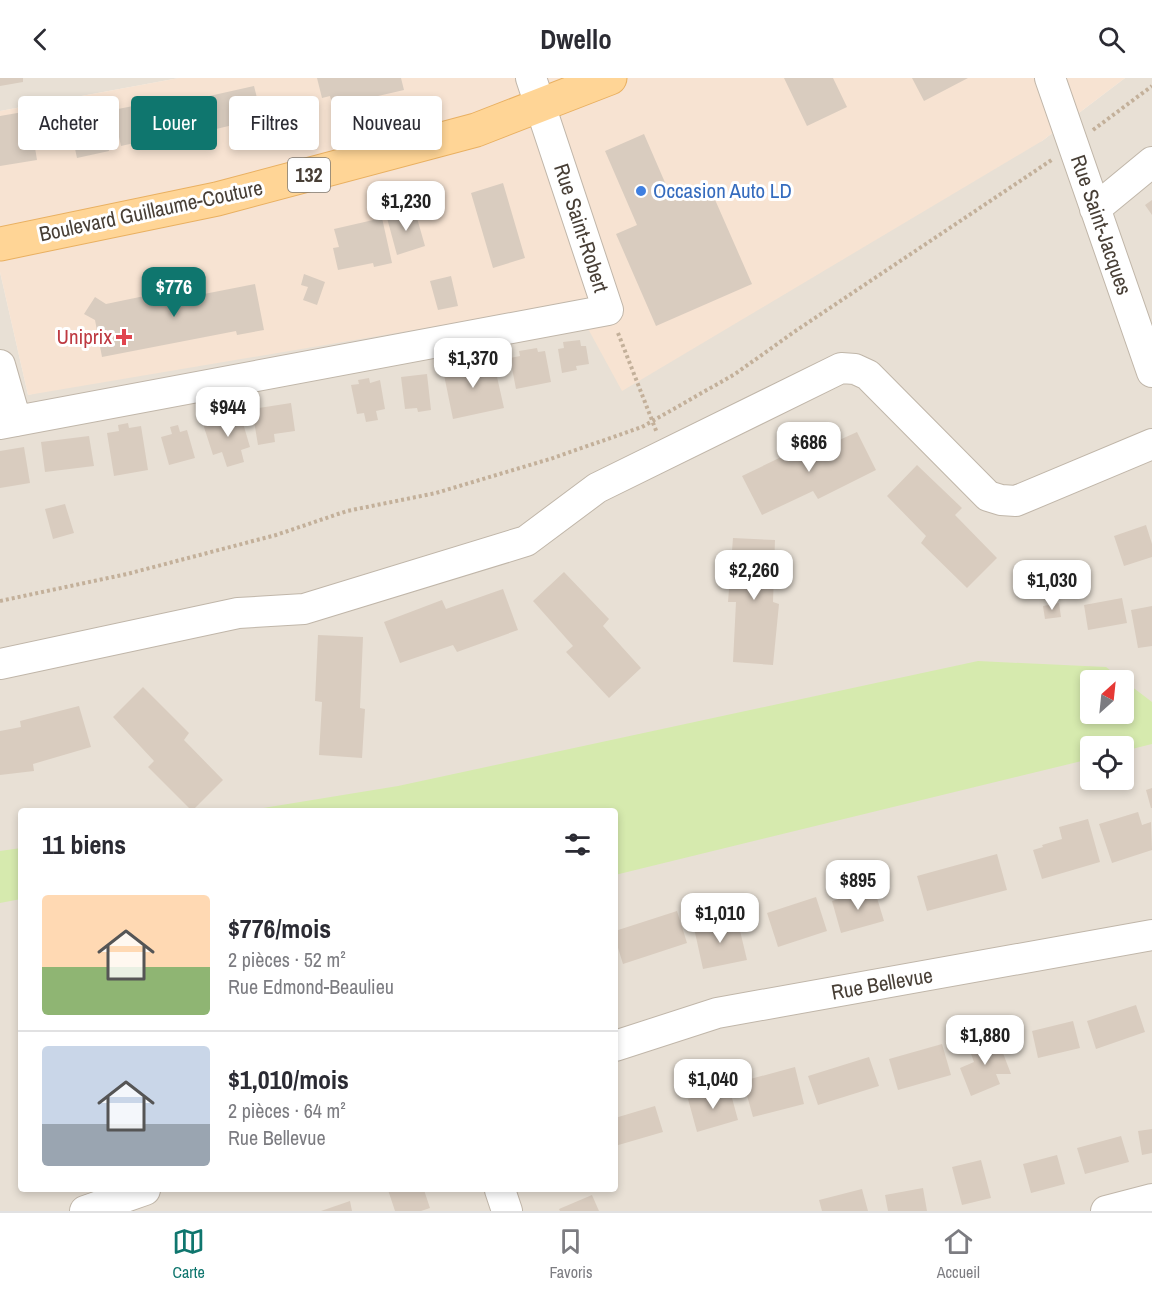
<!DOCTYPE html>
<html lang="fr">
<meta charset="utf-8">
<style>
body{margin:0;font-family:"Archivo Narrow",sans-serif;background:#f7f7f7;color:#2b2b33;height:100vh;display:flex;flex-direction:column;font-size:22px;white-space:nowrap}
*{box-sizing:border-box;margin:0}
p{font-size:20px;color:#7c7c81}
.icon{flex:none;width:33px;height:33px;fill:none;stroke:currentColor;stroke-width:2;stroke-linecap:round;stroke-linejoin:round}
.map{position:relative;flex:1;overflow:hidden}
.sheet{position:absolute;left:18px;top:730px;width:600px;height:384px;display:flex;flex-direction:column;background:#fff;border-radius:6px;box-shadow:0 3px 9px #0003}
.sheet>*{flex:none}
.top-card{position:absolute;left:18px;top:18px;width:600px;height:54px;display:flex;gap:12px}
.needle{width:39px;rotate:27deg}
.fabs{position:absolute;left:1080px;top:592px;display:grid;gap:12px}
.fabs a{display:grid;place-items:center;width:54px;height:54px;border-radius:6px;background:#fff;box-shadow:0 3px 9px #0003;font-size:30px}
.price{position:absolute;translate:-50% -51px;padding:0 14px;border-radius:12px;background:#fff;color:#222;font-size:20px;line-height:39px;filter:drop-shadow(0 2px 3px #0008)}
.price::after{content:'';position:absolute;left:50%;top:36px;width:18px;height:14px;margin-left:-9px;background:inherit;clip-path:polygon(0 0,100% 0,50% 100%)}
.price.selected{background:#0f766e;color:#fff}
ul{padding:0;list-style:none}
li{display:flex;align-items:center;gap:18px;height:150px;padding:0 24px}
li+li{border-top:2px solid #e1e1e2}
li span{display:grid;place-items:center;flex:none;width:168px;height:120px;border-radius:6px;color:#555}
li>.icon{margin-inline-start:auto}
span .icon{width:72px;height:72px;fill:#fffc;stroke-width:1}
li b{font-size:26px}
h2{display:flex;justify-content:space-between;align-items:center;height:72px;padding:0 24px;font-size:26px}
.pill{padding:0 21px;border-radius:6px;background:#fff;box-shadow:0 3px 9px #0003;font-size:21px;line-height:54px}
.pill.selected{background:#0f766e;color:#fff}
header{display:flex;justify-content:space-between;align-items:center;height:78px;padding:0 24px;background:#fff;font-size:27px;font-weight:800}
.tabs{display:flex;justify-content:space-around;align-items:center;height:84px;border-top:2px solid #e1e1e2;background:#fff;font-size:16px;color:#7c7c81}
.tabs a{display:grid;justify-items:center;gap:3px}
.tabs .selected{color:#0f766e}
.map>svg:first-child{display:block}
</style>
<header><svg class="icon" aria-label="back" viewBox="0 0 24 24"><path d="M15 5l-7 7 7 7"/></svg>Dwello<svg class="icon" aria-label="search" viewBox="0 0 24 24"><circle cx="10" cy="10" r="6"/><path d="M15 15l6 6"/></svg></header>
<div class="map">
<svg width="1152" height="1133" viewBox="0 0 1152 1133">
<rect width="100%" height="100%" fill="#f4efe7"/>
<!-- residential -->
<path fill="#e8e0d5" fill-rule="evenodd" d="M0,0H179L0,33Z
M1125,0H1152V1133H0V194L28,317L1042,63ZM1090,603H1124V636H1090ZM1090,669H1124V702H1090ZM21,734H615V1112H21Z"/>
<!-- commercial -->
<path fill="#f7e3d2" d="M179,0H1125L1042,63L622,313L574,225L28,317L0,194V33Z"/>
<!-- green -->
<path fill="#d6eaae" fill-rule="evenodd" d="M978,583L1106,589L1152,624V666L1124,673V669H1090V681L615,797V734L244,733L398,708ZM1090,603H1124V636H1090Z
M21,770V821L0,825V773Z"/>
<!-- building -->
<path fill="#d9ccbf" d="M0,0H23V4L0,8Z
M317,0H401L404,12L378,18L380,26L335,37L330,18L322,20Z
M784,0H833L847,29L807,48Z
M912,0H968L924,23Z
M254,8L262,40L195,56L187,23Z
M148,25L156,60L121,68L113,32Z
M98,28L109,73L77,80L74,66L68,68L60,38Z
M29,33L37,82L0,88V38Z
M644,56L673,123L709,108L752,206L656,248L616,156L637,147L605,73Z
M503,105L525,180L493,190L471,115Z
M1152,122V137L1145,127Z
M406,130L407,135L415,133L425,168L397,177L387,140L396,137L395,133Z
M382,140L392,185L374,189L373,185L338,192L333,170L339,169L334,151Z
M304,196L325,204L317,227L303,222L308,209L301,207Z
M451,198L458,228L438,232L430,203Z
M255,206L264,252L237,257L236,253L102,279L95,242L84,236L95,219L106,226L154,216L155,219L202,210L204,216Z
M580,262L581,268H586L589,286L576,288L577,292L562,295L558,271L564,270L563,264Z
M537,270L538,274L545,273L551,304L516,311L510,280L520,278L519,273Z
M493,281L504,330L453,341L443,292Z
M427,296L431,332L418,334L417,330L405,331L401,299Z
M369,300L370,305L380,302L385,331L376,333L378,342L366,344L364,335L357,336L351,307L359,306L358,302Z
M291,325L295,353L274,356L275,364L258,367L252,331Z
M240,335L250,369L241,372L244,384L227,389L222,374L213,377L203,346Z
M128,345L129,350L141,348L148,392L114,398L107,355L119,353L118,347Z
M178,347L180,354L187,352L195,380L169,387L161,359L172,356L170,349Z
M857,354L876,392L818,421L813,413L762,437L742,398L798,371L802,379Z
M89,358L94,388L45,394L41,364Z
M24,369L30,405L0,410V373Z
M917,387L962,430L955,437L997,480L967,510L921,465L926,458L887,418Z
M65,426L74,455L53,461L45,431Z
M1146,447L1152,466V479L1124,488L1114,458Z
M733,460L775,462L773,524L779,526L773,587L733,584L736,524H728Z
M564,494L609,541L603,548L641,590L609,620L566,574L573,568L533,523Z
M503,511L518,552L457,574L453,567L400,585L384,544L442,522L446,531Z
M1122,520L1127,545L1088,552L1084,527Z
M1059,525L1061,539L1045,541L1043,528Z
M1152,528V568L1138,570L1131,532Z
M318,557L363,559L360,630L365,631L362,680L319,677L322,624L315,623Z
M143,609L189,655L184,662L223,702L192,733L148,689L154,683L113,639Z
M79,628L91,669L33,686L34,693L0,697V653L21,649L20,643Z
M1152,710V730H1151L1146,712Z
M1138,734L1142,747L1151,744L1152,772L1112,785L1099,746Z
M1088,741L1100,784L1042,801L1033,772L1043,769L1042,767L1062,761L1059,749Z
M997,776L1007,812L927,833L917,798Z
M874,810L884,843L841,855L832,823Z
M816,819L827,853L778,869L767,835Z
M677,833L687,865L623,886L615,860V853Z
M737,840L747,882L703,891L694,850Z
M1136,927L1145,954L1096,971L1087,943Z
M1073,943L1080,970L1038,980L1032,953Z
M996,957L1011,996H996L1000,1006L971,1018L960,990L974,984L968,968Z
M942,966L951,997L898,1012L889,981Z
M869,979L879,1008L818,1027L808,998Z
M795,989L804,1026L753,1039L743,1003Z
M729,1009L738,1042L697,1054L688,1021Z
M655,1028L663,1054L615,1068V1040Z
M1152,1051V1075L1142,1077L1138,1053Z
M1121,1058L1129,1084L1085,1096L1077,1070Z
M1057,1077L1065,1106L1031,1115L1023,1086Z
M981,1082L991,1120L962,1127L952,1089Z
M923,1110L927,1133H888L885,1117Z
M862,1111L868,1133H822L819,1122Z
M388,1112H424L430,1130L421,1133H395Z
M592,1117L599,1133H560L559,1131Z
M350,1123L352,1133H321Z"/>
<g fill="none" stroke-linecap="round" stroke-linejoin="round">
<defs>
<path id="minor" d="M1050,0L1152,294
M1095,131L1152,84
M0,287L16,343
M0,346L608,232L531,0
M0,586L238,535L304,531L526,463L597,410L841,290L855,291L868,297L988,418L1001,422L1016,423L1152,366
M615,968L717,935L1152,857
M500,1112L507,1133
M85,1133L145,1112
M1106,1133L1152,1121"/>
<path id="major" d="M0,166L217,121L476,52L610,0"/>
</defs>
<!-- minor casing -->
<use href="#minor" stroke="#c0b6a9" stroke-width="32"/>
<!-- major casing -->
<use href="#major" stroke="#e9b061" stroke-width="35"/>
<!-- path -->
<path stroke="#c3b09a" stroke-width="4" stroke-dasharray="3 3" stroke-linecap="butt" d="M1093,52L1152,8
M618,255L657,355
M0,523L127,496L276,457L347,433L436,415L550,381L642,349L735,296L794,254L1053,81"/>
<!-- minor -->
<use href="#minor" stroke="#fff" stroke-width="30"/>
<!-- major -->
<use href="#major" stroke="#ffd596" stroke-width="33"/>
</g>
<!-- markers -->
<circle fill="#3f7fe0" stroke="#fff" stroke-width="2" cx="641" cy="113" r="6"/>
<path fill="#e0444e" stroke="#fff" stroke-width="2" d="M121 250h6v6h6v6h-6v6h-6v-6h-6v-6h6z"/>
<g text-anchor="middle" stroke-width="6" stroke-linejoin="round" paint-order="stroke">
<!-- shield labels -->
<rect fill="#fff" stroke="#7f7972" stroke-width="1.5" x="288" y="80" width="42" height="34" rx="4.5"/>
<g font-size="20" font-weight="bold" fill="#483f36">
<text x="309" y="104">132</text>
</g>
<!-- shop labels -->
<g font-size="21" fill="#366cbe" stroke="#fff" text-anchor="start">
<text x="653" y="120">Occasion Auto LD</text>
</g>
<!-- street labels -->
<g font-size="21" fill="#483f36" stroke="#fff">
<text transform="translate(151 133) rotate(-12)" y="7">Boulevard Guillaume-Couture</text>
<text transform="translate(1101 147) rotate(71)" y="7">Rue Saint-Jacques</text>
<text transform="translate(581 150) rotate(72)" y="7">Rue Saint-Robert</text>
<text transform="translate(882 906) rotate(-10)" y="7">Rue Bellevue</text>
</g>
<!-- health labels -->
<g font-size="21" fill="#be3a42" stroke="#fff" text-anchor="end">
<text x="112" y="266">Uniprix</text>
</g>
</g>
</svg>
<div class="fabs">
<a><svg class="needle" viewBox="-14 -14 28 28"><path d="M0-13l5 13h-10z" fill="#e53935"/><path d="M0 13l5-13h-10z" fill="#7c7c81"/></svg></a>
<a><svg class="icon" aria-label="locate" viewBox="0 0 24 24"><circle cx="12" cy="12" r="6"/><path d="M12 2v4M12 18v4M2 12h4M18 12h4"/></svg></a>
</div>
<b class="price" style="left:406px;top:154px">$1,230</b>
<b class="price selected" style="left:174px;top:240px">$776</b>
<b class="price" style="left:473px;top:311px">$1,370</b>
<b class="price" style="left:228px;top:360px">$944</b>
<b class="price" style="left:809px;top:395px">$686</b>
<b class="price" style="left:754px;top:523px">$2,260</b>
<b class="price" style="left:1052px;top:533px">$1,030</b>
<b class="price" style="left:858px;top:833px">$895</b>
<b class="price" style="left:720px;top:866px">$1,010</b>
<b class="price" style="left:985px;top:988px">$1,880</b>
<b class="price" style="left:713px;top:1032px">$1,040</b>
<div class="top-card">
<a class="pill">Acheter</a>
<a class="pill selected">Louer</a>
<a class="pill">Filtres</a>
<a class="pill">Nouveau</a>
</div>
<section class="sheet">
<h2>11 biens<svg class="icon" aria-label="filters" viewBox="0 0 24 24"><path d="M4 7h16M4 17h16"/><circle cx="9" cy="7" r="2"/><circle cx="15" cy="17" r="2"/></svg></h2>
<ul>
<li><span style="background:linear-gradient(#ffd9b3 60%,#8fb573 0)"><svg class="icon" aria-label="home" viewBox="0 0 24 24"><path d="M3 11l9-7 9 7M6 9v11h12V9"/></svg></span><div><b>$776/mois</b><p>2 pièces · 52 m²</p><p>Rue Edmond-Beaulieu</p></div></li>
<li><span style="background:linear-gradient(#c9d6e8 65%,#9aa5b1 0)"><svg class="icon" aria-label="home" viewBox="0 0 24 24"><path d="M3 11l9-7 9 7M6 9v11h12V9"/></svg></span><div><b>$1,010/mois</b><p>2 pièces · 64 m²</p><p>Rue Bellevue</p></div></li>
</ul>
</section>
</div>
<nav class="tabs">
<a class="selected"><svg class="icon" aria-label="map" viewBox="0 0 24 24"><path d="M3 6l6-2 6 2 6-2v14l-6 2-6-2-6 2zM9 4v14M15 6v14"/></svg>Carte</a>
<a><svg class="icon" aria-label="saved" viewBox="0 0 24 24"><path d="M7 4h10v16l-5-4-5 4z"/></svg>Favoris</a>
<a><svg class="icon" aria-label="home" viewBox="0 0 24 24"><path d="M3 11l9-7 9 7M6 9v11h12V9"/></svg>Accueil</a>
</nav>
